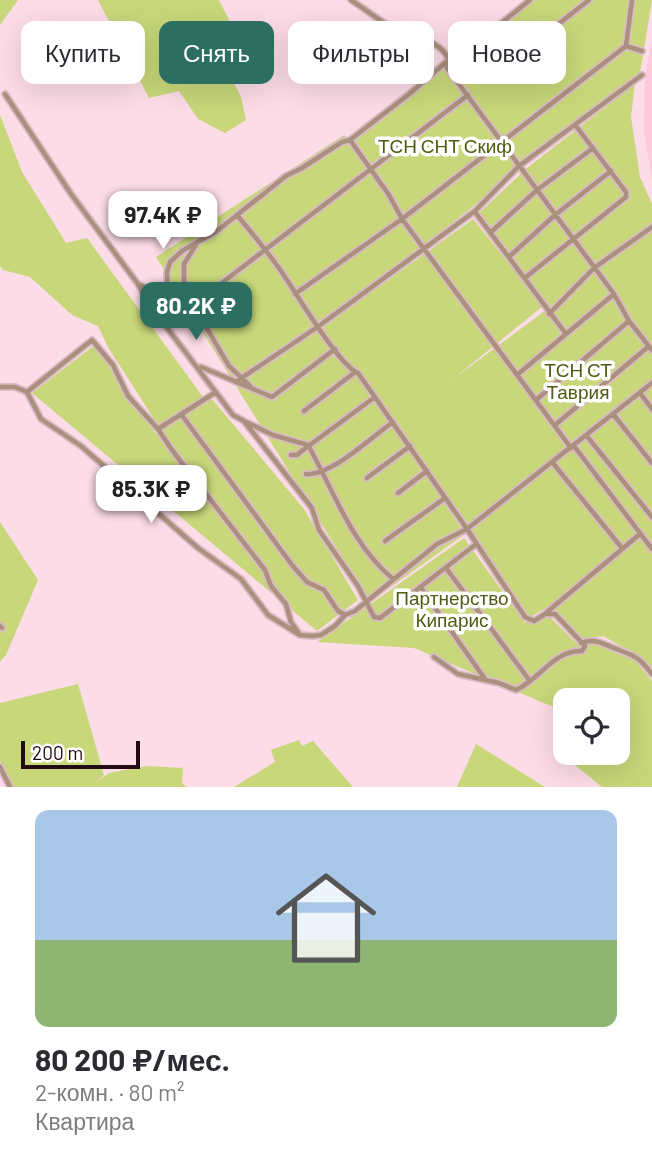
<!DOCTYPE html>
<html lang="ru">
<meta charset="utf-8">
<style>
body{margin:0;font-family:Barlow,sans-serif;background:#f2f2f3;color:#2b2b33;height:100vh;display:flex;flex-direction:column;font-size:26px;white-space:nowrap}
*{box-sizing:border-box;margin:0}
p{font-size:23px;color:#7c7c81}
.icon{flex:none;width:38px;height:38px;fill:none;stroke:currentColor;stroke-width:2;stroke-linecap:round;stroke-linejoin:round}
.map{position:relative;height:787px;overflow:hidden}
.drawer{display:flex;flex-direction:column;background:#fff;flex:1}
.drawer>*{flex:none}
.hud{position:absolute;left:21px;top:21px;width:611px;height:63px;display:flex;gap:14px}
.fabs{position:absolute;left:553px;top:688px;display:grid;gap:14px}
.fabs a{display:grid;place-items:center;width:77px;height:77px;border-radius:14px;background:#fff;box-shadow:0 7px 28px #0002;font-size:35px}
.scale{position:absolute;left:21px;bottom:18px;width:119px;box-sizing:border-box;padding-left:7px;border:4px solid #240a15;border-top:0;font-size:19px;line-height:24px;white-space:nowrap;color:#240a15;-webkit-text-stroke:5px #fff;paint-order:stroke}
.price{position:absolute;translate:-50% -60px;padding:0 16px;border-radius:14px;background:#fff;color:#222;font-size:23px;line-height:46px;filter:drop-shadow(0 2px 4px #0008)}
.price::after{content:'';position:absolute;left:50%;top:42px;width:21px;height:16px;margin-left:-10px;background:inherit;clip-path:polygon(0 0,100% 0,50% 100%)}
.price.current{background:#2c6f61;color:#fff}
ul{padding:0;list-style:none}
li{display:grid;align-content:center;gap:14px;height:371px;padding:0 35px}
li span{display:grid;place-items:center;height:217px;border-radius:14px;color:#555}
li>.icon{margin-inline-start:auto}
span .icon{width:126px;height:126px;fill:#fffc;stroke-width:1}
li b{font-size:30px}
.pill{padding:0 24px;border-radius:14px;background:#fff;box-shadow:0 7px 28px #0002;font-size:24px;line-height:63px}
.pill.current{background:#2c6f61;color:#fff}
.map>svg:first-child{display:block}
</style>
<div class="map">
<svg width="652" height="787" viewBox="0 0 652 787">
<rect width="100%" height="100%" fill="#fcdce6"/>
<!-- built -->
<path fill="#fecadb" d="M652,39V179L644,132L645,77Z"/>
<!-- green -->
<path fill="#c7d779" d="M0,0H18L0,25Z
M98,0H219L247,56L227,70L241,97L246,120L225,133L198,119L179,91L149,98Z
M531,0H652L640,73L427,243L430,247L366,296L473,219L543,306L452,380L550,307L479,213L527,168L635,84L631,117L640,177L652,204V676L633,653L603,636L579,640L546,608L527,619L391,424L465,534L370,602L156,257L344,135L387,192L349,138Z
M0,115L22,172L66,243L87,238L203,397L158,425L109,349L98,326L72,315L30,277L3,270L0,266Z
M96,344L155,433L212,399L304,509L358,600L317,631L32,393Z
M0,522L38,580L6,655L0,662Z
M464,538L525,623L545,612L575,642L601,639L631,656L652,681V787H602L565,757L567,753L618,752V700H565V712L414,648L317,642Z
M78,684L104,775L95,783L109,773L147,766L183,768L182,783L186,787H13L0,761V703Z
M299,740L302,746L313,741L353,787H234L275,762L271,750Z
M476,744L545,787H457Z"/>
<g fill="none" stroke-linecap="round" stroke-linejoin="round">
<defs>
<path id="minor" d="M351,0C365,9 378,20 393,28C412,37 440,39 449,60L445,63L447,68L614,294L629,321L652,350
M626,46L632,0
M491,77L589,0
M5,94L71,194L138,284L152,308L233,415L244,421L312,508L319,530L358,586L374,617L380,618L475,545
M350,140L389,195L402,219L571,448
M475,212L566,334
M237,215C252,233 267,251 281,271C295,291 339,366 358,373L467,529L525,617L534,621L545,614H555L585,646L582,651C555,649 539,680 516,690L499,683L458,674L434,657
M491,232L537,190L593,148
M196,245L184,264V281L202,320L229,366L250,386
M510,256L555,215L611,171
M526,277L626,197V192L576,126
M140,285C157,294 194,318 212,299C215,295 215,289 219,285L468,95
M295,294L402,219L626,46L642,51
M549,314L594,268L652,227
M169,327L167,272L170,262L182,251L217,231L286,176L302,168L342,142L350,140L408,95L445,63L464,53L530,0
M201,367L272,397L335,349
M517,375L614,294
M237,381L319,326L475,211L519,166L642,75
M0,387H15L27,392L41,419L81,446L198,548L241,579L268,615L300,635L312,636L321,635L335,626L345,615L355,611L437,544L467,529L652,383
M27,392L92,340L113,365L128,396L158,429L172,450L265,570L271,586L286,604L291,622L298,632
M640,393L652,409
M536,400L629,321
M304,411L354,373
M181,414L292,565L307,582L324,590L338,611L345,615
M613,414L652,463
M246,422L273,435L308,445C334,491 351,544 393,579
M555,425L649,346
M158,429L216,392
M586,435L652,517
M574,446L652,549
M291,455H297L303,450L375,397
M552,462L622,548
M306,474C330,477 373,436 393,422
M367,478L410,446
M398,493L427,471
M385,541L445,498
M446,568L530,681
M421,588L485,679
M547,612L640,534
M0,626L2,628
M581,643C595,638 601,643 614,648C636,657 637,655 652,674
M0,767L10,787"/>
</defs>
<!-- minor casing -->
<use href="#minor" stroke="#d9bac5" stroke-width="8"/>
<!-- minor -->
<use href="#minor" stroke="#ab907d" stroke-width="4.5"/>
</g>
<g text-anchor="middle" stroke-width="7" stroke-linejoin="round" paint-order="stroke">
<!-- park labels -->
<g font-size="19" fill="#525b13" stroke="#fff">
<text x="445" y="153">ТСН СНТ Скиф</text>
<text x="578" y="377">ТСН СТ<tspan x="578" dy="22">Таврия</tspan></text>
<text x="452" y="605">Партнерство<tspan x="452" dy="22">Кипарис</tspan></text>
</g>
</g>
</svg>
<div class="fabs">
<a><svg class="icon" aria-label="locate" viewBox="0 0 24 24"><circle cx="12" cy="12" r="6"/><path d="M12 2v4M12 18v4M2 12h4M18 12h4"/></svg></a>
</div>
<div class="scale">200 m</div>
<b class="price" style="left:163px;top:251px">97.4K ₽</b>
<b class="price current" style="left:196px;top:342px">80.2K ₽</b>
<b class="price" style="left:151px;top:525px">85.3K ₽</b>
<div class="hud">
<a class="pill">Купить</a>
<a class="pill current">Снять</a>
<a class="pill">Фильтры</a>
<a class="pill">Новое</a>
</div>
</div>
<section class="drawer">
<ul>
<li><span style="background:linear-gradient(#a9c7e8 60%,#8fb573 0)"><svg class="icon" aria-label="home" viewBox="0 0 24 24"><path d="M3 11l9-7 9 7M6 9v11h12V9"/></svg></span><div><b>80 200 ₽/мес.</b><p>2-комн. · 80 m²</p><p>Квартира</p></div></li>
</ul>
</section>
